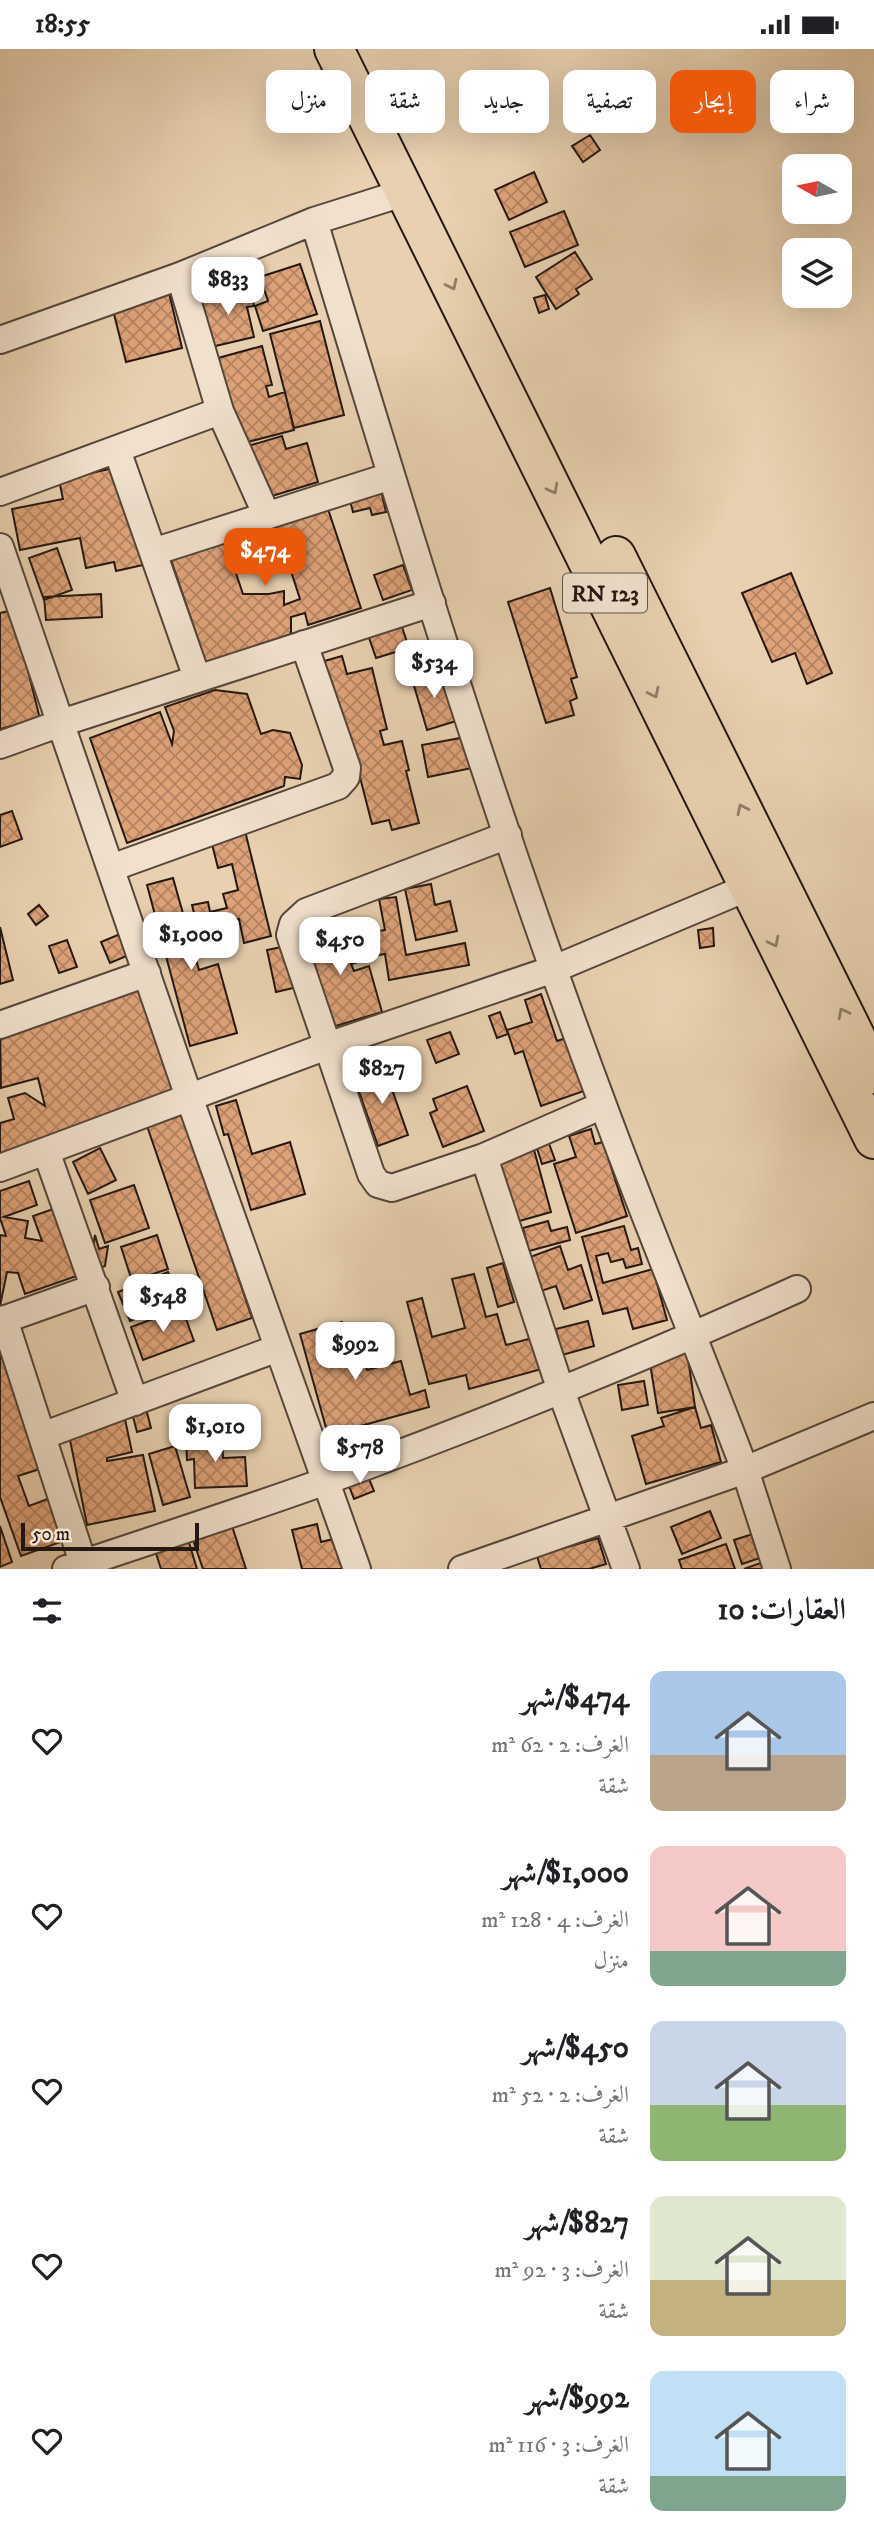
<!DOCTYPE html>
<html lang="ar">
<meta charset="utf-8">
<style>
body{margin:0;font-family:"IM FELL DW Pica",Amiri,serif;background:#f2f2f2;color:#202124;direction:rtl;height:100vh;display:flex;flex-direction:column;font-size:26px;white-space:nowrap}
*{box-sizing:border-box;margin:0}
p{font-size:23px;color:#757577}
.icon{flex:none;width:38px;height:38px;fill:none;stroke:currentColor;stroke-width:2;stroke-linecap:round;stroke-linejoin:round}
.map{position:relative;height:1520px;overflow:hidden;direction:ltr}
.panel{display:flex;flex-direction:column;background:#fff;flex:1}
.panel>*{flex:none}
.top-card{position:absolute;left:21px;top:21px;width:833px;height:63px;direction:rtl;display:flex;gap:14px}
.needle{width:46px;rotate:279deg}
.controls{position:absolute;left:782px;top:105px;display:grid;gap:14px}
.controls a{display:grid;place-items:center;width:70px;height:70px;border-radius:14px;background:#fff;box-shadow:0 7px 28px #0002;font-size:35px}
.scale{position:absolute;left:21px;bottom:18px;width:178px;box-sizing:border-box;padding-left:7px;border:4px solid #241813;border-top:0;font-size:19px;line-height:24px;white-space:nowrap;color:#241813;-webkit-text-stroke:5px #f0e0cc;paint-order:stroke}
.price{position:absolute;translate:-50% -60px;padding:0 16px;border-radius:14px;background:#fff;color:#222;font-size:23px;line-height:46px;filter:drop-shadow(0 2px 4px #0008)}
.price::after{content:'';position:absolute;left:50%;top:42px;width:21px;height:16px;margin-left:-10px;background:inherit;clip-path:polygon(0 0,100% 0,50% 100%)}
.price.current{background:#ea580c;color:#fff}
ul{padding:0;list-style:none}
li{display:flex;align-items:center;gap:21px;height:175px;padding:0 28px}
li span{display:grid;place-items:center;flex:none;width:196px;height:140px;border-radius:14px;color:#555}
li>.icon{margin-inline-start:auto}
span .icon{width:84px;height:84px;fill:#fffc;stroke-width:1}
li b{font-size:30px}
h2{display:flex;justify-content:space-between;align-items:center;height:84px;padding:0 28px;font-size:30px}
.chip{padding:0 24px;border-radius:14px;background:#fff;box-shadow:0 7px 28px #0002;font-size:24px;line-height:63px}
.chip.current{background:#ea580c;color:#fff}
.status{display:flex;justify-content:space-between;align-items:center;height:49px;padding:0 35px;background:#fff;direction:ltr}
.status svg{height:19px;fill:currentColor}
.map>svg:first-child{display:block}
</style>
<div class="status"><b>18:55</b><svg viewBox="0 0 49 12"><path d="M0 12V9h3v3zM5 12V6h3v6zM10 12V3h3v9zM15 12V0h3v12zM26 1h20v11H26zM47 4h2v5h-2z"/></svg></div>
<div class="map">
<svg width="874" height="1520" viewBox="0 0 874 1520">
<defs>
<pattern id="building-cross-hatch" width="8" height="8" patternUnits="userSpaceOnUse" patternTransform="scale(1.75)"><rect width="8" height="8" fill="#dea279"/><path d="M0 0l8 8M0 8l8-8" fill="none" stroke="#b48362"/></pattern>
</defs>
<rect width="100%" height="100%" fill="#e8d0b0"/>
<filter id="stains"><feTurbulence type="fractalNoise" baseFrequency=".00286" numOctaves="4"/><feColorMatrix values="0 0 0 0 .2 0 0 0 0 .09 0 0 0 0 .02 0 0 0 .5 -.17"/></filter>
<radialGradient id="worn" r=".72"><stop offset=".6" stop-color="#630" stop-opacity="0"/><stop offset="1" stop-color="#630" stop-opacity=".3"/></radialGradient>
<!-- building -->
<path fill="url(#building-cross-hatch)" stroke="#241813" stroke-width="2" d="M590,86L600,101L583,113L572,97Z
M534,123L547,153L509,171L495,141Z
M564,162L578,196L525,218L510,183Z
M575,203L592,230L576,240L579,245L556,260L536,228Z
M300,215L317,265L263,282L255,257L268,252L260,228Z
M167,235L182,299L126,313L110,249Z
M250,239L254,257L247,258L254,288L211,298L200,250Z
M545,246L549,260L539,264L534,249Z
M320,272L344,366L294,379L270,285Z
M262,297L272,336L266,337L269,348L285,343L294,381L240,395L218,309Z
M282,387L286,400L307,394L318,433L262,450L248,397Z
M123,417L143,516L116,522L114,513L86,519L80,489L20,501L12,460L63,450L59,431Z
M380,437L386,463L372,466L370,459L353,463L348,444Z
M327,457L361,559L308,576L305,564L291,568V586L206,614L169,505L224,489L243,545H269L284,542V556L300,550L289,516V503L283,502L273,471Z
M57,499L72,541L44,551L29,509Z
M403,516L412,541L383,551L374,526Z
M791,524L832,624L807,635L795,604L772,613L742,544Z
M550,539L577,628L571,630L577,649L570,652L574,666L546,674L508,553Z
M101,545L102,568L46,571L44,548Z
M13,561L40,670L0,680V564Z
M400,572L409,599L376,609L367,583Z
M342,607L347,625L372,619L387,680L380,682L384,696L402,692L409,721L406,722L419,774L392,781L389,771L372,775L354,705L321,613Z
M440,621L456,672L427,681L412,630Z
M215,641L247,645L261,685L273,681L290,684L302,716L300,730L285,728L284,737L127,794L90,689L160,663L172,695L174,682L165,658Z
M466,688L472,719L428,728L422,696Z
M12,762L22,790L0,798V766Z
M245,782L271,887L244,894L239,870L217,876L223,900L204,904L192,856L208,853L210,863L227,859L223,845L238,841L232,815L218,819L211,791Z
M173,829L199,921L218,915L237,984L190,997L147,836Z
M431,835L435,856L450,852L457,882L416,891L405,840Z
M396,848L406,906L465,894L469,916L389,931L385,905L367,908L363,885L385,881L379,850Z
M39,856L48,867L36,876L28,865Z
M346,874L358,913L351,915L354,922L369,917L382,963L329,979L301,888Z
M0,878L13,931L0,935Z
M713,879L714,897L700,899L698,881Z
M120,885L129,906L110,914L101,893Z
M67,891L77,918L59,924L49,897Z
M291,896L310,935L276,943L267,901Z
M142,929L173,1042L168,1049L98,1068L100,1077L0,1105V1074L14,1070L8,1049L25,1044L45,1057L38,1029L1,1039L0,981Z
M541,945L557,992L566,989L584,1042L541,1057L523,1002L515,1005L507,981L532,973L525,951Z
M500,963L508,985L497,989L489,967Z
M450,983L459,1005L436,1014L427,991Z
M382,1012L408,1086L378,1097L357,1037L371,1032L366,1018Z
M467,1037L484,1082L443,1098L430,1064L437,1061L433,1050Z
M236,1051L252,1105L290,1093L305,1145L251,1161L228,1085L224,1086L216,1057Z
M183,1065L252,1269L217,1281L147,1077Z
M591,1080L595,1095L603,1093L627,1167L576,1184L554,1115L576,1108L569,1087Z
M547,1089L555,1111L542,1115L535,1093Z
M533,1097L551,1163L516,1173L498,1106Z
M100,1099L116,1131L88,1145L73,1113Z
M29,1132L37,1156L4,1168L28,1172L25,1189L42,1192L33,1167L59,1158L91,1209L95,1186L99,1200L108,1197L105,1217L25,1245L18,1224L7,1223L0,1257V1186L6,1187L0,1169V1142Z
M134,1136L149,1179L105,1194L90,1151Z
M548,1172L551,1182L567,1178L570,1191L529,1202L523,1179Z
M624,1177L631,1201L638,1199L642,1215L626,1219L623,1210L611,1213L608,1204L596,1207L603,1234L653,1220L667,1271L633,1280L627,1259L603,1265L582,1188Z
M157,1186L168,1220L132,1232L121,1198Z
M560,1197L568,1221L581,1216L592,1251L564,1260L556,1237L541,1242L530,1208Z
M503,1214L514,1253L498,1258L487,1219Z
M168,1223L180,1252L130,1272L118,1243Z
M474,1225L486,1268L497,1265L506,1296L536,1288L545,1319L469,1340L466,1326L429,1335L407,1253L422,1249L432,1288L465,1279L452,1230Z
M182,1259L194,1292L143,1311L131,1278Z
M588,1272L594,1297L562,1306L556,1280Z
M342,1273L347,1288L357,1285L367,1321L401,1312L410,1346L425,1341L429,1358L328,1386L300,1285Z
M0,1291L46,1418L18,1427L29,1457L53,1448L72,1489L21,1507L0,1448Z
M687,1302L695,1358L658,1364L649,1308Z
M644,1332L648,1356L622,1361L618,1336Z
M143,1348L151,1379L137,1383L129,1352Z
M695,1358L701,1379L711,1376L721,1413L646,1435L632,1387L664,1377L661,1369Z
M123,1361L132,1403L107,1409V1412L143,1406L155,1462L87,1476L68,1381Z
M222,1386L223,1409L245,1408L247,1437L195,1439L194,1410L187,1411L186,1388Z
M175,1397L190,1448L163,1456L149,1405Z
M366,1422L374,1442L354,1450L346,1429Z
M710,1462L721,1489L682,1505L671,1478Z
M230,1471L246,1520H203L191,1485Z
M317,1475L321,1493L337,1489L344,1520H302L292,1481Z
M0,1477L12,1513L0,1518Z
M756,1484L763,1508L742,1515L734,1491Z
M187,1487L197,1520H161L154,1498Z
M598,1489L606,1515L589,1520H541L537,1507Z
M726,1495L735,1520H682L679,1511Z
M766,1512L769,1520H744Z"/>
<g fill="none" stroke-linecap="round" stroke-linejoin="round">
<defs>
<path id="street" d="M314,172L406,143
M180,227L220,362L267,467
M0,291L180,227L314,172C403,468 494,766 603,1056C648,1178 699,1299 745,1421L462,1520
M117,401L197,629
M0,443L220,362
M0,498L189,1048L357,1520
M153,503L391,427
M0,696L61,674L432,554
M508,786L306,863L293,875L290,886L371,1125L378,1135L392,1139L484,1108L603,1056
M111,819L338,737L346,728L347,719L304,595
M0,976L147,924
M46,1102L135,1353
M484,1108L561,1342L626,1520
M0,1119L327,997L554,920L763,832
M4,1270L83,1514
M0,1272L96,1238
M42,1387L278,1299
M66,1520C152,1491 240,1463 326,1432C486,1373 643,1310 797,1240
M777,1520L745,1421L874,1367"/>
<path id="primary" d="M334,0C517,362 691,728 874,1090
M616,507L874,1025"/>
</defs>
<!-- street casing -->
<use href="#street" stroke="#55463a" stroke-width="30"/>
<!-- primary casing -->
<use href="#primary" stroke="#241813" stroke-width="42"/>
<!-- street -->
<use href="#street" stroke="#f0e0cc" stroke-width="26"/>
<!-- primary -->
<use href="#primary" stroke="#e8d0b0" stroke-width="38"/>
</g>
<!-- one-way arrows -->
<defs><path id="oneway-chevron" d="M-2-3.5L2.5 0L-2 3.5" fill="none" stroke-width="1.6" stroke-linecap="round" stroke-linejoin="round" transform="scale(1.75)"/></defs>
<g stroke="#907d69">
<use href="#oneway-chevron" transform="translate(452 236) rotate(64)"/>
<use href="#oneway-chevron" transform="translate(553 440) rotate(63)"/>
<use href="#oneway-chevron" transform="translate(654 644) rotate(64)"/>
<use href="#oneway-chevron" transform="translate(742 760) rotate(-116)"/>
<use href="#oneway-chevron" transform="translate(774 893) rotate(63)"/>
<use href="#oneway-chevron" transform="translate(843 964) rotate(-117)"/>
</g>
<g text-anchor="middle" stroke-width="5" stroke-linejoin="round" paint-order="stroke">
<!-- shield labels -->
<rect fill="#f0e0cc" stroke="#61544a" stroke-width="2" x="563" y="524.5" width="84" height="39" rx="5"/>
<g font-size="23" font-weight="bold" fill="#241813">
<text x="605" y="552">RN 123</text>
</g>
</g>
<rect width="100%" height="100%" filter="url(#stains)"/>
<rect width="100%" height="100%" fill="url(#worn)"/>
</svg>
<div class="controls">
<a><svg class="needle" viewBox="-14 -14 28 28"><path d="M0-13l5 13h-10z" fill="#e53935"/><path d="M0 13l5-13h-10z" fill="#757577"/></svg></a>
<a><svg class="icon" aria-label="layers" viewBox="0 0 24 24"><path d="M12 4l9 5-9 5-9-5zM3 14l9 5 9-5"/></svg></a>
</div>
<div class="scale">50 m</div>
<b class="price" style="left:228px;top:268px">$833</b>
<b class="price current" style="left:265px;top:539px">$474</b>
<b class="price" style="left:434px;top:651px">$534</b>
<b class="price" style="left:191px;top:923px">$1,000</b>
<b class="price" style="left:340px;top:928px">$450</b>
<b class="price" style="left:382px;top:1057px">$827</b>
<b class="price" style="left:163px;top:1285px">$548</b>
<b class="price" style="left:355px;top:1333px">$992</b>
<b class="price" style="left:215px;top:1415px">$1,010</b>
<b class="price" style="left:360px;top:1436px">$578</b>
<div class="top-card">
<a class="chip">شراء</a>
<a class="chip current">إيجار</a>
<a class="chip">تصفية</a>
<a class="chip">جديد</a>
<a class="chip">شقة</a>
<a class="chip">منزل</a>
</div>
</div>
<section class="panel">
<h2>العقارات: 10<svg class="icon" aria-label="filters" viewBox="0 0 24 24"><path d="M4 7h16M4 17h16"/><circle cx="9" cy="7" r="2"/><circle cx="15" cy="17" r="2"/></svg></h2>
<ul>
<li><span style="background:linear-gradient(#a9c7e8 60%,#b9a48a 0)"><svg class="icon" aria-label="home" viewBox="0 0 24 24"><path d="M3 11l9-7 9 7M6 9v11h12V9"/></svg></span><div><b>$474/شهر</b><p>الغرف: 2 · 62 m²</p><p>شقة</p></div><svg class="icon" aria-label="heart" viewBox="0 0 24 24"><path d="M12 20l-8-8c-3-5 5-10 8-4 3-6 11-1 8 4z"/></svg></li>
<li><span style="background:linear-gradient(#f6c9c9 75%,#7fa58c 0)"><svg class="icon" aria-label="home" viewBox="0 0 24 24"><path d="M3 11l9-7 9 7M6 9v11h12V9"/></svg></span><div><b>$1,000/شهر</b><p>الغرف: 4 · 128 m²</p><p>منزل</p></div><svg class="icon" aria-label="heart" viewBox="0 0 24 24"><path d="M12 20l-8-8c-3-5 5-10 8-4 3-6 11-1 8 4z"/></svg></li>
<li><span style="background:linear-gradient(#c9d6e8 60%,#8fb573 0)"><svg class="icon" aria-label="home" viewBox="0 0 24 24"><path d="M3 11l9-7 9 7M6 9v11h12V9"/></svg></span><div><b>$450/شهر</b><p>الغرف: 2 · 52 m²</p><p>شقة</p></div><svg class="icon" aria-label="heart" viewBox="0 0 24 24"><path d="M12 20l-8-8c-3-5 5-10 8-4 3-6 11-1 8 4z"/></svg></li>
<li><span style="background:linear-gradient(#dfe7d0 60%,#c2b280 0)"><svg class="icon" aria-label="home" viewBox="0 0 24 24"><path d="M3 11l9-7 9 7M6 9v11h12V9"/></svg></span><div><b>$827/شهر</b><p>الغرف: 3 · 92 m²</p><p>شقة</p></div><svg class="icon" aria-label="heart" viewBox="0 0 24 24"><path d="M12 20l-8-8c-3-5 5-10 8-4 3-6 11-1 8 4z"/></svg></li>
<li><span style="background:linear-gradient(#bfe0f5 75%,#7fa58c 0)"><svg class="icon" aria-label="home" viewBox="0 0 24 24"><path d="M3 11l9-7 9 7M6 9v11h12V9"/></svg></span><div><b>$992/شهر</b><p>الغرف: 3 · 116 m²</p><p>شقة</p></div><svg class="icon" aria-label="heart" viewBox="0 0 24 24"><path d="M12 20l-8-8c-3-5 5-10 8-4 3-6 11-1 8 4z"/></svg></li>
</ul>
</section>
